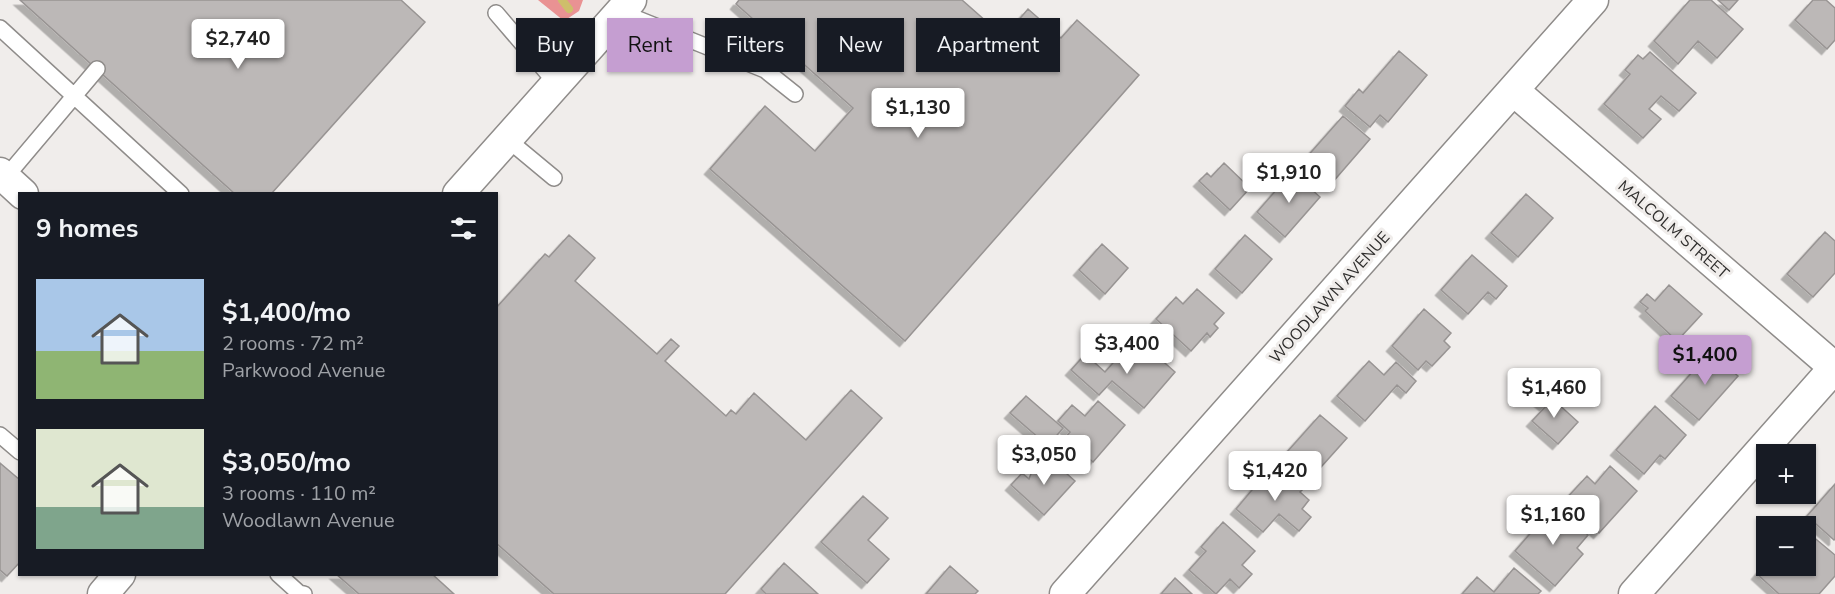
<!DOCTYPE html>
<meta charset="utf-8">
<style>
body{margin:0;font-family:"Nunito Sans",sans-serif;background:#20242c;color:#f1f3f6;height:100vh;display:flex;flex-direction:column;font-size:22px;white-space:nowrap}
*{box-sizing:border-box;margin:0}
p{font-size:20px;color:#9ea1a6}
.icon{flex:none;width:33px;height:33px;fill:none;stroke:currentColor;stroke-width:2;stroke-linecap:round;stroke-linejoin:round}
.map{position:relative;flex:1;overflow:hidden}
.drawer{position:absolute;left:18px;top:192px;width:480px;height:384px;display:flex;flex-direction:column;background:#171b24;border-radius:0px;box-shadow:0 2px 4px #0004}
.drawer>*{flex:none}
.top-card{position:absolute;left:516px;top:18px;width:570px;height:54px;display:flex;gap:12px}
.tools{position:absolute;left:1756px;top:444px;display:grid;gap:12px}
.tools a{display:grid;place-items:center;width:60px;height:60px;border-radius:0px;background:#171b24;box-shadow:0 2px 4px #0004;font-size:30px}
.price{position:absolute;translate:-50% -51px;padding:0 14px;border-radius:6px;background:#fff;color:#222;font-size:20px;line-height:39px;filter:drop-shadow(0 2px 3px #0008)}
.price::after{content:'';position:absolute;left:50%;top:36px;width:18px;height:14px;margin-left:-9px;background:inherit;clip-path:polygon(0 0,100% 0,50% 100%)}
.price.current{background:#c59ed1;color:#111}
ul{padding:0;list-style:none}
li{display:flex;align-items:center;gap:18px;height:150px;padding:0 18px}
li span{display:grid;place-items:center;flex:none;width:168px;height:120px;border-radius:0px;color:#555}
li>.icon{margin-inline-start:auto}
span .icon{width:72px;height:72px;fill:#fffc;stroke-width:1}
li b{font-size:26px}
h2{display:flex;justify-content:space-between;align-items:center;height:72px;padding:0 18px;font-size:26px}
.chip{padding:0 21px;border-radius:0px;background:#171b24;box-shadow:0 2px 4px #0004;font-size:21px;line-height:54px}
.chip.current{background:#c59ed1;color:#111}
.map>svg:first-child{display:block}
</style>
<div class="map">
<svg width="1835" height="594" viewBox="0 0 1835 594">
<defs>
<filter id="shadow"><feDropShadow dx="-5.5" dy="5.5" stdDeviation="0" flood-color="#0004"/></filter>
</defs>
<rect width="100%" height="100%" fill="#f0edeb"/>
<!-- forest -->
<path fill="#e99293" d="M538,0H583L579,11L564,21Z"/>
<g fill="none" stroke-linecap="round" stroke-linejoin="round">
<!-- stream -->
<path stroke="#cebe6b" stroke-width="8" d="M562,0L569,9"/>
</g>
<!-- building -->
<path fill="#bcb8b7" stroke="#989493" stroke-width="1.5" filter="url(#shadow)" d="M20,0H401L425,22L271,194H235Z
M739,0H962L1004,37L1028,9L1061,38L1077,20L1139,75L905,341L710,169L765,106L815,151L853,108L736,4Z
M1690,0H1711L1743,29L1717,58L1698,41L1678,64L1654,41Z
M1718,0H1738L1729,10Z
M1813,0H1826L1835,8V40L1827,49L1795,20Z
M1399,51L1427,75L1388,122L1380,115L1370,127L1345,106L1359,89L1363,93Z
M1650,52L1696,93L1679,111L1661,96L1649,109L1661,119L1643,138L1604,104L1630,74L1625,70L1638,55L1643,59Z
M1343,116L1370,139L1332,183L1305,159Z
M1224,163L1250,188L1230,210L1199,181L1207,173L1211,177Z
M1292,172L1320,197L1285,237L1257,212Z
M1526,194L1553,218L1518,257L1491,233Z
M1825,232L1835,241V273L1813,297L1787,274Z
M569,235L595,258L575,281L657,354L671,339L679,346L665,361L726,416L731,410L736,414L754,393L806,440L851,390L882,418L725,594H554L496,543V308L545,254L549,257Z
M1245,235L1272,259L1242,293L1215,269Z
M1102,244L1128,268L1105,294L1079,270Z
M1472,255L1507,286L1496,299L1488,292L1468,314L1441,290Z
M1669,285L1702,314L1677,341L1645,311L1648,308L1640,302L1647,294L1655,301Z
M1197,289L1224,313L1214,324L1218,328L1210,337L1207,333L1191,351L1156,319L1176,297L1183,304Z
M1424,309L1451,333L1444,341L1450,347L1432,366L1426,361L1418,370L1392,346Z
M1137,346L1144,352L1148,348L1175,372L1144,408L1112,381L1099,395L1071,370L1088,351L1097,359L1094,362L1105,372L1120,355L1125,359Z
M1710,352L1738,376L1699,420L1671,396Z
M1369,361L1384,375L1396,362L1416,381L1406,393L1397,385L1365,421L1337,396Z
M1544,391L1578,422L1558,444L1532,421L1546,406L1537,399Z
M1026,396L1063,428L1048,446L1010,413Z
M1098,401L1125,425L1093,462L1065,438L1070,432L1058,421L1072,405L1085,416Z
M1655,406L1686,435L1665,459L1660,455L1644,474L1616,450Z
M1320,415L1347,438L1313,476L1287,452Z
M1048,457L1075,481L1044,515L1011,485L1022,473L1029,479L1032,471L1034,473Z
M0,463L20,480V562L7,576L0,570Z
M1273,465L1302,490L1300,492L1309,500L1302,509L1311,517L1299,531L1279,514L1263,532L1236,509Z
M1610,466L1637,491L1599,533L1564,501L1587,476L1595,484Z
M1835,484V539L1834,540L1807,516Z
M863,496L888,518L868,540L889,559L867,583L821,542Z
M1554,506L1588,535L1577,548L1583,554L1555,586L1515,551Z
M1223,522L1255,551L1242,565L1252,574L1239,588L1230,579L1216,594L1189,570L1206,551L1201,547Z
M1811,535L1835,555V576L1819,594H1779L1757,574L1767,562V566H1806V541Z
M784,563L818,594H766L761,589Z
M950,566L978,591L975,594H926Z
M1514,568L1541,591L1538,594H1462L1477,577L1494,592Z
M336,574H432L454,594H359Z
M1175,578L1192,594H1161Z"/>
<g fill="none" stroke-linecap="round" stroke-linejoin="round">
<defs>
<path id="service" d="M618,11L765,70L795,94
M496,13L556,83
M0,28L181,194
M507,139L554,178
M5,178L97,69
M0,435L20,452
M278,574L299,593L304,594"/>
<path id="minor" d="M1513,90L1835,368
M0,173L23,194
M458,194L631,0
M103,594L120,574
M1065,594L1593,0
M1634,594L1835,367"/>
</defs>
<!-- service casing -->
<use href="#service" stroke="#8f8c8a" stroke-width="18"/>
<!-- minor casing -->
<use href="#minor" stroke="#8f8c8a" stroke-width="33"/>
<!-- service -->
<use href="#service" stroke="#fff" stroke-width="15"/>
<!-- minor -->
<use href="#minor" stroke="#fff" stroke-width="30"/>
</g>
<g text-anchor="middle" stroke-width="6" stroke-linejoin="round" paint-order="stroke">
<!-- street labels -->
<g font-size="16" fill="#2f2e2d" stroke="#f0edeb">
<text transform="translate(1674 229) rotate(41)" y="6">MALCOLM STREET</text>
<text transform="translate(1329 297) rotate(-48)" y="6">WOODLAWN AVENUE</text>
</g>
</g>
</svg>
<div class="tools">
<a>+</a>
<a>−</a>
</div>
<b class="price" style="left:238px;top:70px">$2,740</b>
<b class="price" style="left:918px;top:139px">$1,130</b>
<b class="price" style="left:1289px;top:204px">$1,910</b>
<b class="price" style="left:1127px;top:375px">$3,400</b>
<b class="price current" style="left:1705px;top:386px">$1,400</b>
<b class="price" style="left:1554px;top:419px">$1,460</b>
<b class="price" style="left:1044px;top:486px">$3,050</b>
<b class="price" style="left:1275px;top:502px">$1,420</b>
<b class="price" style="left:1553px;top:546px">$1,160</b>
<div class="top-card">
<a class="chip">Buy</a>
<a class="chip current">Rent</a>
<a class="chip">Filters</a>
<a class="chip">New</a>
<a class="chip">Apartment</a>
</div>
<section class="drawer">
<h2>9 homes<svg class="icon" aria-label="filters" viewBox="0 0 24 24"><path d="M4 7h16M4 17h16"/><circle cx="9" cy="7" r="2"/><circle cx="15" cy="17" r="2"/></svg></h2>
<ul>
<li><span style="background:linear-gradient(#a9c7e8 60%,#8fb573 0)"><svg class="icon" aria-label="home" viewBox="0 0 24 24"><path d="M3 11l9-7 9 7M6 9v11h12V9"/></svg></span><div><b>$1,400/mo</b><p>2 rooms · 72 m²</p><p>Parkwood Avenue</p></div></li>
<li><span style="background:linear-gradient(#dfe7d0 65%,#7fa58c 0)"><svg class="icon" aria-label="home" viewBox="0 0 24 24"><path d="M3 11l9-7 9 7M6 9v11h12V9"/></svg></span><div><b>$3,050/mo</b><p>3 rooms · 110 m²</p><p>Woodlawn Avenue</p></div></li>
</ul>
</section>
</div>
